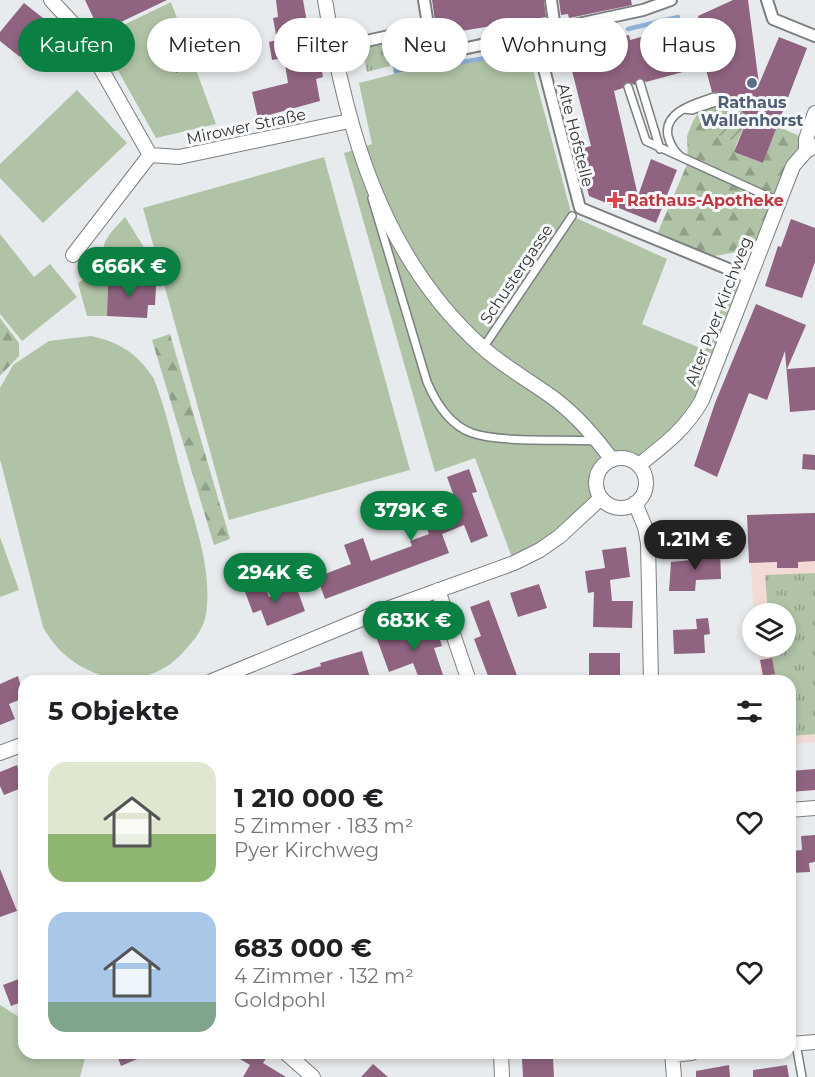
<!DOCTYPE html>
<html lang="de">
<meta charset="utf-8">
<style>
body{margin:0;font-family:Montserrat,sans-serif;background:#f6f6f6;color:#202124;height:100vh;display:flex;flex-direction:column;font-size:22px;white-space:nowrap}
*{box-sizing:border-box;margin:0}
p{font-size:20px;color:#757577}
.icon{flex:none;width:33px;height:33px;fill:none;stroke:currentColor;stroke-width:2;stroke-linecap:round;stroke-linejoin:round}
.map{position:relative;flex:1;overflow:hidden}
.drawer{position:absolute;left:18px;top:675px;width:778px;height:384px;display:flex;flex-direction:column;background:#fff;border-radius:18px;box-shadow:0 3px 9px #0003}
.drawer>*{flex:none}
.guide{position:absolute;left:18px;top:18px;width:780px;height:54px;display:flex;gap:12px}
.controls{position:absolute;left:742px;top:603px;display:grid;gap:12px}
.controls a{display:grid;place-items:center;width:54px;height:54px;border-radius:50%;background:#fff;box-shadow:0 3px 9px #0003;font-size:30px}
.price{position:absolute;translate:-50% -51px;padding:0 14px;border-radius:21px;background:#0b8043;color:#fff;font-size:20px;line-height:39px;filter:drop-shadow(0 2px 3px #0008)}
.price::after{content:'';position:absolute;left:50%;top:36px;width:18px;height:14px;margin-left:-9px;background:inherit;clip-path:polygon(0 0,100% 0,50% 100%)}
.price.on{background:#222;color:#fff}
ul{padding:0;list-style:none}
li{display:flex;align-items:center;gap:18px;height:150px;padding:0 30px}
li span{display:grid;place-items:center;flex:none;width:168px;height:120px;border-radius:18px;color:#555}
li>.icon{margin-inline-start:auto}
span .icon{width:72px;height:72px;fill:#fffc;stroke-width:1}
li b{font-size:26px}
h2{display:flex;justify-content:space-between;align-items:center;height:72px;padding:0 30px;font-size:26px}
.tag{padding:0 21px;border-radius:27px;background:#fff;box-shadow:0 3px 9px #0003;font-size:21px;line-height:54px}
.tag.on{background:#0b8043;color:#fff}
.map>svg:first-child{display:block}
</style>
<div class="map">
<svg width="815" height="1077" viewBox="0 0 815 1077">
<defs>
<pattern id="forest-firs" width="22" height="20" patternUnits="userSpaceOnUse" patternTransform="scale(1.5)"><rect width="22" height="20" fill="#b0c3a6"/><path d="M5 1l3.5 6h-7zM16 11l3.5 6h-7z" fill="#909f88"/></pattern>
<pattern id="park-tufts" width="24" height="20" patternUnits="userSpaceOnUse" patternTransform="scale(1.5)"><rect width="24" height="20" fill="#b0c3a6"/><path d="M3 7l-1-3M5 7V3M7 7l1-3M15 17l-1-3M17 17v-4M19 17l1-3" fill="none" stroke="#909f88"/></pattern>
<pattern id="garden-furrows" width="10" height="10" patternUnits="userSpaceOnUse" patternTransform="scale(1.5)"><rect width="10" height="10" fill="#b0c3a6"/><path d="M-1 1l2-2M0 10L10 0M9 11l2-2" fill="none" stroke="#909f88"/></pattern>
<pattern id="water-rules" width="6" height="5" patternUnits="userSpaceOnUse" patternTransform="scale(1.5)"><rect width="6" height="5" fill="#8fb2d9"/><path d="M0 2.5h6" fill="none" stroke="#7692b1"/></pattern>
</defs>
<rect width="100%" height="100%" fill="#e8ebed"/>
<!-- education -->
<path fill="#f4dad6" d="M815,513V742L791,744L790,681H761L758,647L786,646V614L754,613L747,515Z"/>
<!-- grass -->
<path fill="#b0c3a6" d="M171,2L216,124L156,138L99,37Z
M528,51L572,216L667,259L642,324L705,350L709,342L722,347L692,419L635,462L622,458L607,463L597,479L601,498L514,563L475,458L435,472L344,153L372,144L359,83L394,74Z
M77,90L127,143L43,223L0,178V164Z
M324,157L410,470L229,520L143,208Z
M125,217L145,249L136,271L117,272L116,285H108L107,316H87L78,283L108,264C96,243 111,233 125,217Z
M0,234L34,277L50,264L77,297L22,341L0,314Z
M91,336C120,342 138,354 154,379C166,410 173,443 182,476C193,520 213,568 206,614C204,628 195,639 186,649C144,700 71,680 43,627L0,459V388L13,365L49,341Z
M0,537L19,590L0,597Z
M0,1005L24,1020V1053H77L85,1058L80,1077H0Z"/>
<!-- forest -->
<path fill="url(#forest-firs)" d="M716,102L718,108L711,132L737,142L734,152L763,163L777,126L806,139L760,248L703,258L655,239L688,162L687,136L693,121L703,106Z
M730,285L745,286L722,347L709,342Z
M0,318L19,343V356L0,376Z
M170,334L230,539L214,545L152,340Z"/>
<!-- park -->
<path fill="url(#park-tufts)" d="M387,41L390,66L367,72L362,48Z
M815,573V734L791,736L790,681H773L770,647L786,646V614L768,613L765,575Z"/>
<!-- garden -->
<path fill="url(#garden-furrows)" d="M735,100L747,120L737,142L710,132L718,108Z"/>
<!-- water -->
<path fill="url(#water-rules)" d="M391,58L420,69L394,74Z"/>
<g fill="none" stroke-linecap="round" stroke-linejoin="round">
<!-- stream -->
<path stroke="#8fb2d9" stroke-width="4.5" d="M628,29L678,17
M420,69L528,51"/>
</g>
<!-- building -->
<path fill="#906481" d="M85,0H167L100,32Z
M276,0H303L309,34L315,33L323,77L316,79L320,101L258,118L252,92L288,83L284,58L272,60L269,42L277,40L273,18L278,17Z
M432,0H544L546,17L437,35Z
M559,0H631L632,5L569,18L568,14L561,15Z
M733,0H748L759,84L779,37L807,48L763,163L734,152L747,120L736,101L718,108L721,101L718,93L712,92L705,66L646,82L639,78L635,85L627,82L623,88L614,91L638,196L651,159L677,170L656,223L589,196L577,150L591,146L567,51L629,35L630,40L699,21L698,16Z
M24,3L48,22L20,57L0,41V32Z
M178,41L189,67L176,73L165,47Z
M791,219L815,228V262L802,298L765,286L778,246L781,247Z
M116,272L133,273L132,285L156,286L155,305H148L147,318L107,316L108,284L116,285Z
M756,304L806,325L787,369L815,367V410L790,412L785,351L767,400L749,393L717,477L694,466L715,403Z
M803,454L815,455V470L802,469Z
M469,469L477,492L472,493L488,536L471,543L464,525L442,534L449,553L325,599L317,577L351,564L344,545L363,538L371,561L412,546L410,541L429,534L422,515L456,502L447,477Z
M815,513V561L798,562V568H777V562L749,563L747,515Z
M626,547L630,577L610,580L612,601H633L632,628L593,627L594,592L588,593L585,571L605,568L602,550Z
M720,549L721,579L696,580L695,591H669L671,562L702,559V550Z
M308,559L315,577L291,586L284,568Z
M264,584L269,597L296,586L305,611L267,626L261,610L253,613L245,592Z
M539,584L547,608L518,617L510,593Z
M489,600L519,681H490L474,639L481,636L470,607Z
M708,618L710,634L704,635L705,653L674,654L673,630L697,629L696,619Z
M434,622L442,646L434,648L445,681H420L413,663L389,672L377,639Z
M362,651L371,681H280V678L321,666L320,663Z
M589,653H620V681H589Z
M772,658L775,674L763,676L760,660Z
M18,676L24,698L9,704L15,719L0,725V684Z
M17,765L24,787L4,795L0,786V772Z
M815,769V790L790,792V771Z
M815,835V862L809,863L810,872L790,873V851L802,850L801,836Z
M0,869L17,911L0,917Z
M24,977V1001L11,1006L3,985Z
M116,1053H151L121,1066Z
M230,1053H260L267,1057L263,1063L286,1077H243L250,1065Z
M553,1057L554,1077H523L522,1059Z
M373,1064L388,1077H361Z
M729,1065L730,1077H696V1071Z
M787,1065L789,1077H753V1070Z"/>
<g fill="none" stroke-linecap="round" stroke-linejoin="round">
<defs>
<path id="service" d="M640,83L660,149
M628,87L646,141L778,201
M684,109L692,110L716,102
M680,156C673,150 670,144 668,136C663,111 697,103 714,97
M372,198L427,382C436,403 449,425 472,433C500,443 565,439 597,441
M483,348L572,216
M796,1044L802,1077"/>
<path id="pedestrian" d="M424,0L433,56
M551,0L555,29
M767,0L773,19L815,36
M535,34L580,208L748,277
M334,48L403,33L407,61L643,10L671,0"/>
<path id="minor" d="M51,0L77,28L87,44L150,155L179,157L349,121
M325,0C346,129 381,256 482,347C504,367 532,382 556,400C578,417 596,438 612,460
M806,151V139L815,113
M73,255L150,155
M596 483a25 25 0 1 1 50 0a25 25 0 1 1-50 0Z
M639,465C664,445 686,429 702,400L793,166L806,151L815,146
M635,503L645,527L648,543L651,681
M438,590L469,681
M212,681L381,611L514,563L540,550L560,536L601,498
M0,753L24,744
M790,810L815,808
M790,1044L815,1042
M286,1053L313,1077
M501,1053L502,1077
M672,1053L674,1077
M672,1055L692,1053"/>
</defs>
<!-- service casing -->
<use href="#service" stroke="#7c7f80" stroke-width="10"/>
<!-- pedestrian casing -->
<use href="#pedestrian" stroke="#7c7f80" stroke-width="14"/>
<!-- minor casing -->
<use href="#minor" stroke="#7c7f80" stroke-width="16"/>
<!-- service -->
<use href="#service" stroke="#fff" stroke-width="7"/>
<!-- pedestrian -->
<use href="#pedestrian" stroke="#fff" stroke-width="10"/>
<!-- minor -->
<use href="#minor" stroke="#fff" stroke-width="14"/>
</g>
<!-- markers -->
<circle fill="#5c6f8a" stroke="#f6f8fa" stroke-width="2" cx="752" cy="83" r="6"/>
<path fill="#e0444e" stroke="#f6f8fa" stroke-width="2" d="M612 191h6v6h6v6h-6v6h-6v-6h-6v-6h6z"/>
<g text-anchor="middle" stroke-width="6" stroke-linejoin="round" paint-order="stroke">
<!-- service labels -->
<g font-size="16" font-weight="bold" fill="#4e5e75" stroke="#f6f8fa">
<text x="752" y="108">Rathaus<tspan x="752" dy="18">Wallenhorst</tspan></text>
</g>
<!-- street labels -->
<g font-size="16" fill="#343536" stroke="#f6f8fa">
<text transform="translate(246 126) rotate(-12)" y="6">Mirower Straße</text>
<text transform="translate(576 135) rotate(76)" y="6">Alte Hofstelle</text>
<text transform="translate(516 274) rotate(-56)" y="6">Schustergasse</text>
<text transform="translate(718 311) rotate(-69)" y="6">Alter Pyer Kirchweg</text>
</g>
<!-- health labels -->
<g font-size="16" font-weight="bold" fill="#be3a42" stroke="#f6f8fa" text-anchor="start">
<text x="627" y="206">Rathaus-Apotheke</text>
</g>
</g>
</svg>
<div class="controls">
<a><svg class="icon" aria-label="layers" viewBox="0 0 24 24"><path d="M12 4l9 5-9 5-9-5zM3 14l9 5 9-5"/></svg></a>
</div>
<b class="price" style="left:129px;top:298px">666K €</b>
<b class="price" style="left:411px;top:542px">379K €</b>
<b class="price on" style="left:695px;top:571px">1.21M €</b>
<b class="price" style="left:275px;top:604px">294K €</b>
<b class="price" style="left:414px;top:652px">683K €</b>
<div class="guide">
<a class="tag on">Kaufen</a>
<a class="tag">Mieten</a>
<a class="tag">Filter</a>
<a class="tag">Neu</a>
<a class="tag">Wohnung</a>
<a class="tag">Haus</a>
</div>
<section class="drawer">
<h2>5 Objekte<svg class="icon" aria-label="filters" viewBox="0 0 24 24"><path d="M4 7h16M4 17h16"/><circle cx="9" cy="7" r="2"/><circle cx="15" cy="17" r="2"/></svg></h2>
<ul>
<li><span style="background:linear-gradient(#dfe7d0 60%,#8fb573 0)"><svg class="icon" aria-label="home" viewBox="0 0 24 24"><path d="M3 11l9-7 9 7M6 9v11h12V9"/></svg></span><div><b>1 210 000 €</b><p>5 Zimmer · 183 m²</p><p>Pyer Kirchweg</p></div><svg class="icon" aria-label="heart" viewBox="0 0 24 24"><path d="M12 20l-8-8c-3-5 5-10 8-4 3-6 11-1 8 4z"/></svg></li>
<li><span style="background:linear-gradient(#a9c7e8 75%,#7fa58c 0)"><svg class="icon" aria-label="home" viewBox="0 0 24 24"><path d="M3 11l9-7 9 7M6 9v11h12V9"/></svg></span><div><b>683 000 €</b><p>4 Zimmer · 132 m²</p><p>Goldpohl</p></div><svg class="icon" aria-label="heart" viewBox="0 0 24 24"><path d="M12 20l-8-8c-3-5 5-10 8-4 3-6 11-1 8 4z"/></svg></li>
</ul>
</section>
</div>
